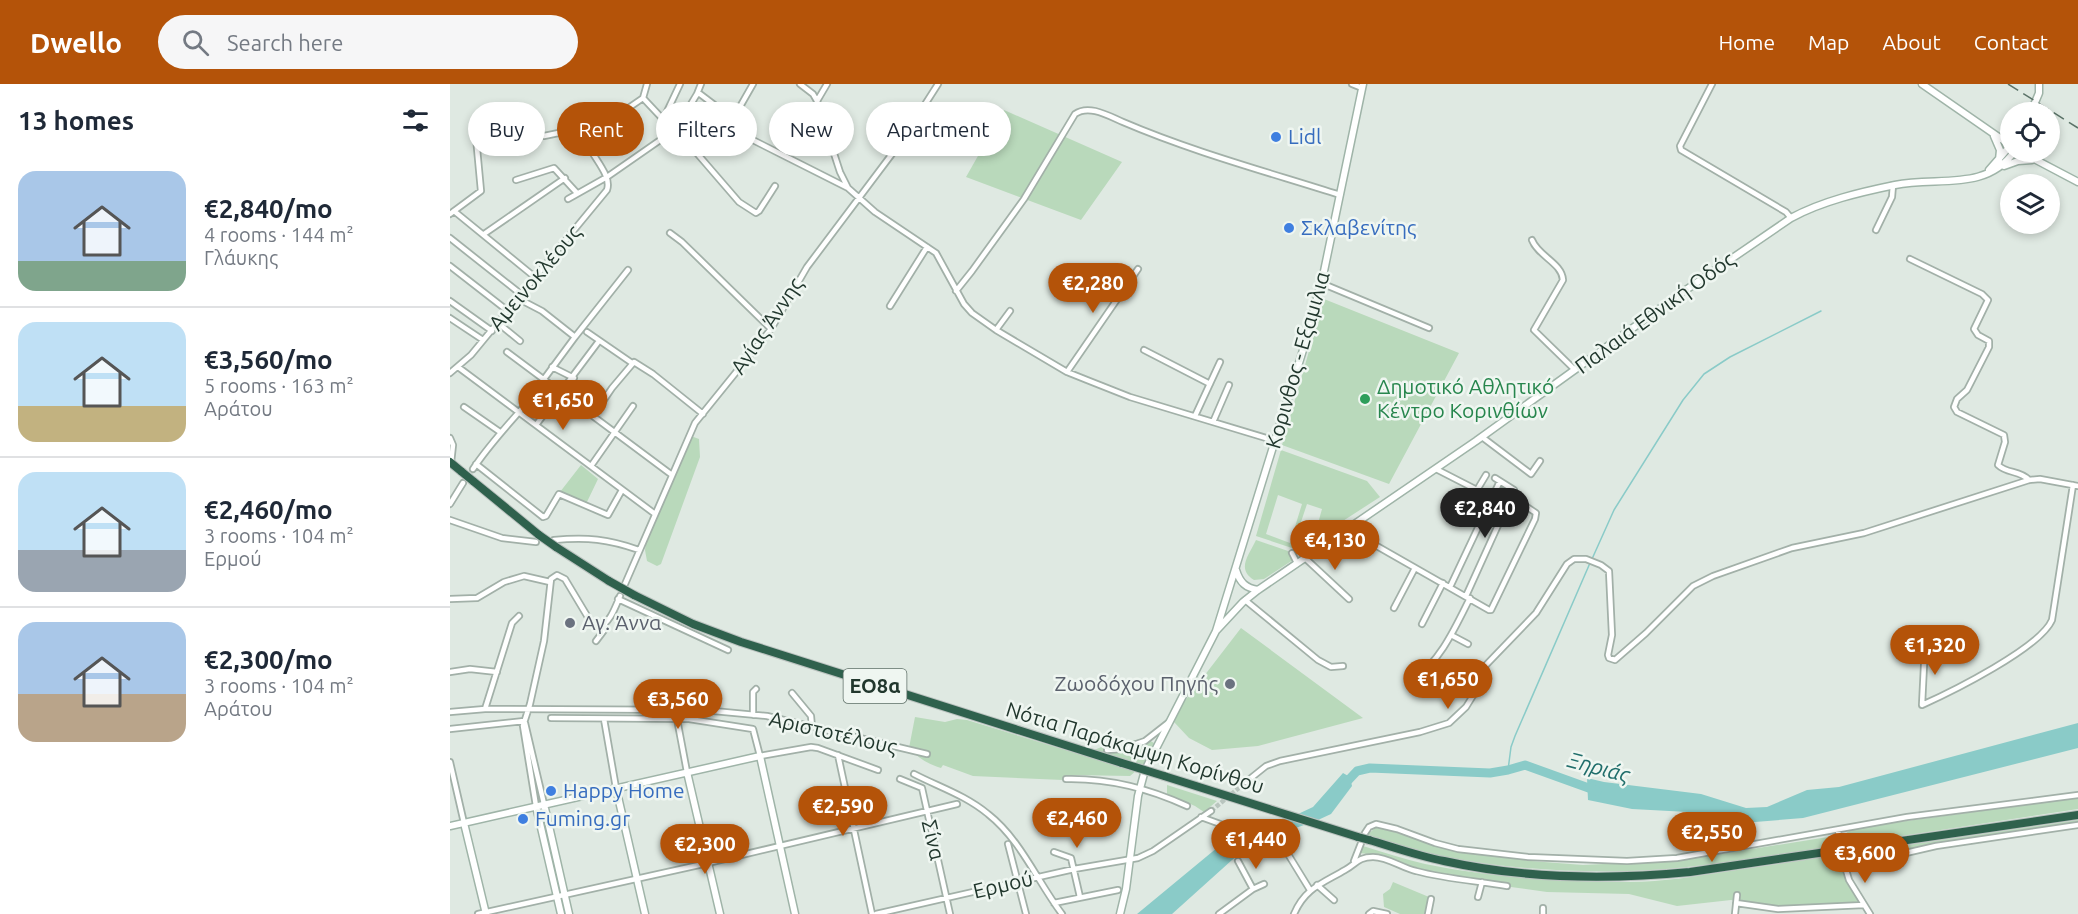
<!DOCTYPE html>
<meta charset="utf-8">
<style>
body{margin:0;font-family:Ubuntu,sans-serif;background:#f6f6f7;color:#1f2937;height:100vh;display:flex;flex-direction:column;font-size:22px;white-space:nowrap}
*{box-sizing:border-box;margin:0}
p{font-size:20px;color:#747a83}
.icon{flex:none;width:33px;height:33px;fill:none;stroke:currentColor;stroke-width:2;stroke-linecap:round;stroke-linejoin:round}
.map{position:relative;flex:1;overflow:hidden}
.side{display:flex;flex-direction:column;background:#fff;width:450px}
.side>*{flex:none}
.hud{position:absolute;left:18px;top:18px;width:570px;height:54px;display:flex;gap:12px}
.tools{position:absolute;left:1550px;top:18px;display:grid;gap:12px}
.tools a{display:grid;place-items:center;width:60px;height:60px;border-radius:50%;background:#fff;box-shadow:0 3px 9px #0003;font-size:30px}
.price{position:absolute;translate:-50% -51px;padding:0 14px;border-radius:21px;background:#b45309;color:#fff;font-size:20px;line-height:39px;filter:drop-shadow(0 2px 3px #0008)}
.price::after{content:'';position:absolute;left:50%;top:36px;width:18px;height:14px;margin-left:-9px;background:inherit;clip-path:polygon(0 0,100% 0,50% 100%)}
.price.on{background:#222;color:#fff}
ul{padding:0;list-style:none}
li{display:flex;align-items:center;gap:18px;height:150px;padding:0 18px}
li+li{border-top:2px solid #e0e1e3}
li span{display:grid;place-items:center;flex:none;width:168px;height:120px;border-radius:18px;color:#555}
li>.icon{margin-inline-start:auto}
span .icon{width:72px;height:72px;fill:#fffc;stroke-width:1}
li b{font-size:26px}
h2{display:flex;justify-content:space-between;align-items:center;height:72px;padding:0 18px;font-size:26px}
.pill{padding:0 21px;border-radius:27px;background:#fff;box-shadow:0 3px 9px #0003;font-size:21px;line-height:54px}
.pill.on{background:#b45309;color:#fff}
header{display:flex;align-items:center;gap:36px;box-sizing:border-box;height:84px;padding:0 30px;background:#b45309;color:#fff}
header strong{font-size:28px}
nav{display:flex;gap:33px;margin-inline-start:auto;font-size:21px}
.search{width:420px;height:54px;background:#f6f6f7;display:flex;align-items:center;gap:15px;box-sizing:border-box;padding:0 21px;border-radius:33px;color:#747a83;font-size:22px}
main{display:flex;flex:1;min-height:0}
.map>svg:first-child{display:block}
</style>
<header>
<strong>Dwello</strong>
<div class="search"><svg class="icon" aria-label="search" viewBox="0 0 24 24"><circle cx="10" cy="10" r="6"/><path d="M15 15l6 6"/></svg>Search here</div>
<nav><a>Home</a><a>Map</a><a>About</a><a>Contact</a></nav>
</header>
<main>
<section class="side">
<h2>13 homes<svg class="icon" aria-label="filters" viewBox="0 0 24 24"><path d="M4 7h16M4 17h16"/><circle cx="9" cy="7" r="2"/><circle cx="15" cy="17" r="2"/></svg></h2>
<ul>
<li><span style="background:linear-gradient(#a9c7e8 75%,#7fa58c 0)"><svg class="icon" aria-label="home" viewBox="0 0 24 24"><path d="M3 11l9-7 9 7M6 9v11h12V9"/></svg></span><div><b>€2,840/mo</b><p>4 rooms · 144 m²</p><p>Γλάυκης</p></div></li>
<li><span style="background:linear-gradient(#bfe0f5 70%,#c2b280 0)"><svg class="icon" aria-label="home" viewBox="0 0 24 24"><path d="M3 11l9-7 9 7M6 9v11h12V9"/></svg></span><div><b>€3,560/mo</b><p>5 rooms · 163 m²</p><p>Αράτου</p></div></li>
<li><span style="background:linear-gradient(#bfe0f5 65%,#9aa5b1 0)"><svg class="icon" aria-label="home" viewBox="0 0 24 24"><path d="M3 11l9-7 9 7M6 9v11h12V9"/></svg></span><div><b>€2,460/mo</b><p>3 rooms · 104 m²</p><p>Ερμού</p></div></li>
<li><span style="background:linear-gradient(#a9c7e8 60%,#b9a48a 0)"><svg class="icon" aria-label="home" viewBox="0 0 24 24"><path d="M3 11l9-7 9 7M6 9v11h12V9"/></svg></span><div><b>€2,300/mo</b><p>3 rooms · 104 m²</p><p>Αράτου</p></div></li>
</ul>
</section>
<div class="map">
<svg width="1628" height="830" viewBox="0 0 1628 830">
<rect width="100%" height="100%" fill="#dfe9e2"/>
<!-- green -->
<path fill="#b9d9bb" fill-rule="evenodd" d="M554,26L672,78L631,136L516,93Z
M874,215L1009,269L939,400L832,361Z
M241,352L249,355L250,373L211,480L207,482L197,477L195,466L196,458Z
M831,366L917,397L930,413L848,466L806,452ZM828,411L852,420L840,459L816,450ZM857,420L872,425L865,450L849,444Z
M131,381L148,395L136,420L110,408Z
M806,456L838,467L843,476L814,495L804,496C786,485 799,471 806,456Z
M791,544L913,634L808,662L762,666L739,654L724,638L734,618Z
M465,633L495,638L507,635L517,636L632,671L666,657L677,658L695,654L704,659L693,681L680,692L622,691L613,696L523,692L493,681L491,684C478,680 468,674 459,664Z
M717,701L767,717L754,728L745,722L717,710Z
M1628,714V725L1392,761C1392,748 1401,745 1411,743Z
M1628,736V739L1485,759L1401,778H1397L1395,775L1390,776L1394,792L1410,819L1379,821H1317L1281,816L1227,822L1179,810L1097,808L1061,803L1060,800L972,786L925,771L910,769L913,762C933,768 954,775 975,780C1037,793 1115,798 1180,798C1213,798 1247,792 1280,787Z
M925,744H931L999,765L1081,777L1133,781L1233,776L1378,753L1386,757V762C1317,772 1247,785 1178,787C1091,789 999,780 916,752Z
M943,798L979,813L975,830H950L934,823L933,810L940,805Z"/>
<!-- water -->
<path fill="#8acbc8" d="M1628,639V664L1353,734L1280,740L1238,728L1182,725L1138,716L1137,694L1154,698L1251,710L1296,724L1317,723L1357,706L1389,703Z
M893,689L900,693L902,702L881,730L868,736L804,759L782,776L722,830H687L785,749L848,730L863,723Z"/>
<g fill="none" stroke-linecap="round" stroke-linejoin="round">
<!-- stream -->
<path stroke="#8acbc8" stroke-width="1.5" d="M1142,475L1164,426L1233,316L1254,290L1280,273L1371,227
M1058,686L1061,663L1065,652L1140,479"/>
<!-- river -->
<path stroke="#8acbc8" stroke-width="9" d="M892,703L907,687L920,684L1040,689L1058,686L1075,681L1147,707"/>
<!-- street-tunnel -->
<path stroke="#b9c5be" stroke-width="4.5" stroke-dasharray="4.5 2" stroke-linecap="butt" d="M13,399L23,385
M761,727L796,698"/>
<defs>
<path id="street" d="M350,0L363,10L367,17L390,88L398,104L425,128L486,169L514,220L522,229L546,246L617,288L637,296L680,313L826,357
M902,0L912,4
M1262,0L1230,62L1231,66L1336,128L1341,134
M247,10L251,0
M193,14L224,47
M193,14L197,0
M367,17L377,0
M283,35L287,48L398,104
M283,35L303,0
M213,36L230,0
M226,45L289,118L306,129L309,127L325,102
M94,52L123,46L136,47
M66,96L104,84L127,109
M118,115L157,93L226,45L247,10H250L283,35
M4,127L86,194
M0,130L31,107L25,43
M1426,146L1442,113L1443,101
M220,149L232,158L321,245
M34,150L115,94
M0,154L72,211
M1082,156C1088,172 1112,179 1113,196L1084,246L1125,286
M1460,175L1532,210L1538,216L1524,245L1528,251L1539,257V263L1517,306L1507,315L1504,323L1507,328L1554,351L1555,358L1548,381C1557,390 1570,386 1579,396
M0,182L58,227
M871,199L979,244
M506,207L522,187L574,115L625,30C639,20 659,32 673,38C743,68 818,88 890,111
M69,215L92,227L125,253
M0,217L42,247
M440,222L477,163
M0,234L33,256
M48,239L70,257
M546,246L560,227
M137,248L182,279
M694,266L760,300
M57,268L222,391
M8,283L205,430
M102,283L124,294
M617,288L688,185
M0,289L21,271L157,106C163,89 136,68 134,49L158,38L193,14
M94,295L125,253L178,186
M14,323L50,348
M143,332L162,304L184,278L203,290L253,330
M745,332L770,278
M763,338L779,301
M86,341L149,257
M1032,353L1081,390L1090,377
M0,354L3,361L1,379
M26,380L93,433L96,432L109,410L158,431L172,406
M141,382L183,322
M23,385C44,353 72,327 95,297
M986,385L1027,406L1036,391
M0,420L13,399
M0,436L52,454L86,458
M897,445L1039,526H1041L1085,435L1086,429L1077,423
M104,456C137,453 158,455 189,466
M842,469L847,479
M855,474L899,515
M175,500L245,339L321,245L357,183L451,58L488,0
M1000,503L1050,397
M1016,512L1064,406L1045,394
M0,515L27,514L54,498L74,492L100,498
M168,515L278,566
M795,516L868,576L881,583L893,582
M944,524L965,484
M972,540L993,499
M1001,551L1018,560
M146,557L155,545V540
M1475,561L1472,621C1501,608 1590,564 1602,536L1623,401
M0,588L20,585L47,588
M962,597C990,578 1005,544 1020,514
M342,609L361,632L362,643
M35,625L62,539L69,532
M0,628L35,625L253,626L317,632L477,670
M303,631V608L306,605
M101,634L239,635L303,645L310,672L361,663L368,664L428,686
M154,635L166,704
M227,635L237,688
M75,639L94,720
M0,645L74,637
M657,666L672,665L695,657L718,639
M388,671L422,830
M0,678L14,739
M464,690C489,703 515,711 538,730C571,756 587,797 612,830
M450,695L472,704L500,830
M616,695C660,694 698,704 737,722
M796,698L816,682L830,677L970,648L999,639L1016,623L1024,610L1036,581L1086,529L1117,480L1124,475H1136L1151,481L1159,487L1162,551L1158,571L1159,574L1165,576L1196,549L1243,502L1263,492L1342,464L1414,449L1579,396L1590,395L1628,402
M86,722L73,642L80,620L94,557L101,495L107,491L115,495L142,540L148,544C160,539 165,524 170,512
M751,733L773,741
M1388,746L1390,761
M558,760L576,830
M833,762L860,806
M604,768L621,774L630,813
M1393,776L1399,796L1420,830
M788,777L803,805
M904,777L915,749L919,743L926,740L947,745L985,759L1008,765L1078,773L1177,777L1227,774L1457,733L1628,711
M1395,783L1486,762L1628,741
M867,801L884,816
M1028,813L1032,798
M604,819L668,806
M1286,819L1328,825L1414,821
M28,830L258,779L507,720
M426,830L624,785L688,774L703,767L761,727
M769,830L803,805L814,800
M844,830C855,804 873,799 895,786C906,780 908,773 923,773C938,773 952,784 966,787C996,795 1027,797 1057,802
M919,830L923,827L937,830
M978,830L981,815
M1093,830V824
M1285,830L1287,811"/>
<path id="secondary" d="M1472,0L1560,61
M1581,28L1589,9V0
M1544,52L1550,66L1549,76
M1571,68L1628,98
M1554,82L1568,77L1582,76
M1539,86L1560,62
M786,486C790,499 796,504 808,506
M766,547L793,518L808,506L1026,357L1230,210L1341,134C1372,117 1411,108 1445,101C1487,92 1535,108 1564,68
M237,688L270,830
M166,704L195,830
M94,720L119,830
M86,722L111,830
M14,739L36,830
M0,742L310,672L345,830
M670,830L676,805L688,712L695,686L766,547L853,266L873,192L913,0"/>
<path id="highway" d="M0,378L12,388
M23,397L89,451
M106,463L159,497
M184,511L243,540L291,558L672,679
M714,692L908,753
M919,756C943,763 968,772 994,777C1075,795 1157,796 1240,788L1628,731"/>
</defs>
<!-- street casing -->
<use href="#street" stroke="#a2b0a8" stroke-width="8"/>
<!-- secondary casing -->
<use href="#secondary" stroke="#9fb4a8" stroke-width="9"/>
<!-- highway casing -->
<use href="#highway" stroke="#bcc3c0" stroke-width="10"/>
<!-- street -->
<use href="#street" stroke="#fff" stroke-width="4.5"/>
<!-- secondary -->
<use href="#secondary" stroke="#fff" stroke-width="6"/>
<!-- highway -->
<use href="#highway" stroke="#2f614d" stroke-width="8"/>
<!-- rail -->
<path stroke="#5b7368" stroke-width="1.5" stroke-dasharray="12 6" stroke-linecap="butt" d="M1558,0L1628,44"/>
<defs>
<path id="highway-bridge" d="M12,388L23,397
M89,451L106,463
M159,497L184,511
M672,679L714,692
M908,753L919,756"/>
</defs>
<!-- highway-bridge casing -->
<use href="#highway-bridge" stroke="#bcc3c0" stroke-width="10" stroke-linecap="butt"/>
<!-- highway-bridge -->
<use href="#highway-bridge" stroke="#2f614d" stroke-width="8"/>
</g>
<!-- markers -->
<g fill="#3f7fe0" stroke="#eff6f1" stroke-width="2">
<circle cx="826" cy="53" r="6"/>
<circle cx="839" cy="144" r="6"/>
<circle cx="101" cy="707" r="6"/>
<circle cx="73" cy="735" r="6"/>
</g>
<circle fill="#2e9e5b" stroke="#eff6f1" stroke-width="2" cx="915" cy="315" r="6"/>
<g fill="#6b7280" stroke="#eff6f1" stroke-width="2">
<circle cx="120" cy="539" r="6"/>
<circle cx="780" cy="600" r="6"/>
</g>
<g text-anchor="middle" stroke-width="5" stroke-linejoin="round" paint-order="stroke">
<!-- shield labels -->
<rect fill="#eff6f1" stroke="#5f7068" stroke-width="1.5" x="393.5" y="585" width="63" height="34" rx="4.5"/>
<g font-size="20" font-weight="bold" fill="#21372d">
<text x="425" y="609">ΕΟ8α</text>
</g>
<!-- shop labels -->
<g font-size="21" fill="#366cbe" stroke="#eff6f1" text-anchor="start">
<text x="838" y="60">Lidl</text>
<text x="851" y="151">Σκλαβενίτης</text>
<text x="113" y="714">Happy Home</text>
<text x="85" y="742">Fuming.gr</text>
</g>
<!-- street labels -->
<g font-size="21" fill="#21372d" stroke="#eff6f1">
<text transform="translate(85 194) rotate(-50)" y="7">Αμεινοκλέους</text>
<text transform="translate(1205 229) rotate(-36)" y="7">Παλαιά Εθνική Οδός</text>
<text transform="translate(317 242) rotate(-56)" y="7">Αγίας Άννης</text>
<text transform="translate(848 276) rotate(-74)" y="7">Κορινθος - Εξαμιλια</text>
<text transform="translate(383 649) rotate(13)" y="7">Αριστοτέλους</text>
<text transform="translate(685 664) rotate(17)" y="7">Νότια Παράκαμψη Κορίνθου</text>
<text transform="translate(483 756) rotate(77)" y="7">Σίνα</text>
<text transform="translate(553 801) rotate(-13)" y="7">Ερμού</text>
</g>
<!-- leisure labels -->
<g font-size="21" fill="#27864d" stroke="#eff6f1" text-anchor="start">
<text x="927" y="310">Δημοτικό Αθλητικό<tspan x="927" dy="24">Κέντρο Κορινθίων</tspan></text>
</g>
<!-- worship labels -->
<g font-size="21" fill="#5b616d" stroke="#eff6f1" text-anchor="start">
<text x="132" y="546">Αγ. Άννα</text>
<text x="768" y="607" text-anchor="end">Ζωοδόχου Πηγής</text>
</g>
<!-- water labels -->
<g font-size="22" font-style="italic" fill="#206e6b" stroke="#eff6f1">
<text transform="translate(1149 683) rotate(15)" y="8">Ξηριάς</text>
</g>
</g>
</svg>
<div class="tools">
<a><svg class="icon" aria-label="locate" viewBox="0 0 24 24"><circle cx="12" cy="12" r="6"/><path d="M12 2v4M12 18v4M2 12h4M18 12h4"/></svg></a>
<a><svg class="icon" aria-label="layers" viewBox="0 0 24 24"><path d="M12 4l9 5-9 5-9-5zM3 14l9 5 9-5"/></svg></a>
</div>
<b class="price" style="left:643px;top:230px">€2,280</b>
<b class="price" style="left:113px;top:347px">€1,650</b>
<b class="price on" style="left:1035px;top:455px">€2,840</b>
<b class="price" style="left:885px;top:487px">€4,130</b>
<b class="price" style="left:1485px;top:592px">€1,320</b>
<b class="price" style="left:998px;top:626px">€1,650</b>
<b class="price" style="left:228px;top:646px">€3,560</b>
<b class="price" style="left:393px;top:753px">€2,590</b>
<b class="price" style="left:627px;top:765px">€2,460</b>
<b class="price" style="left:1262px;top:779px">€2,550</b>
<b class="price" style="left:806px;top:786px">€1,440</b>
<b class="price" style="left:255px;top:791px">€2,300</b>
<b class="price" style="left:1415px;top:800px">€3,600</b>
<div class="hud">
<a class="pill">Buy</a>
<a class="pill on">Rent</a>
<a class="pill">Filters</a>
<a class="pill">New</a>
<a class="pill">Apartment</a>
</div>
</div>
</main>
